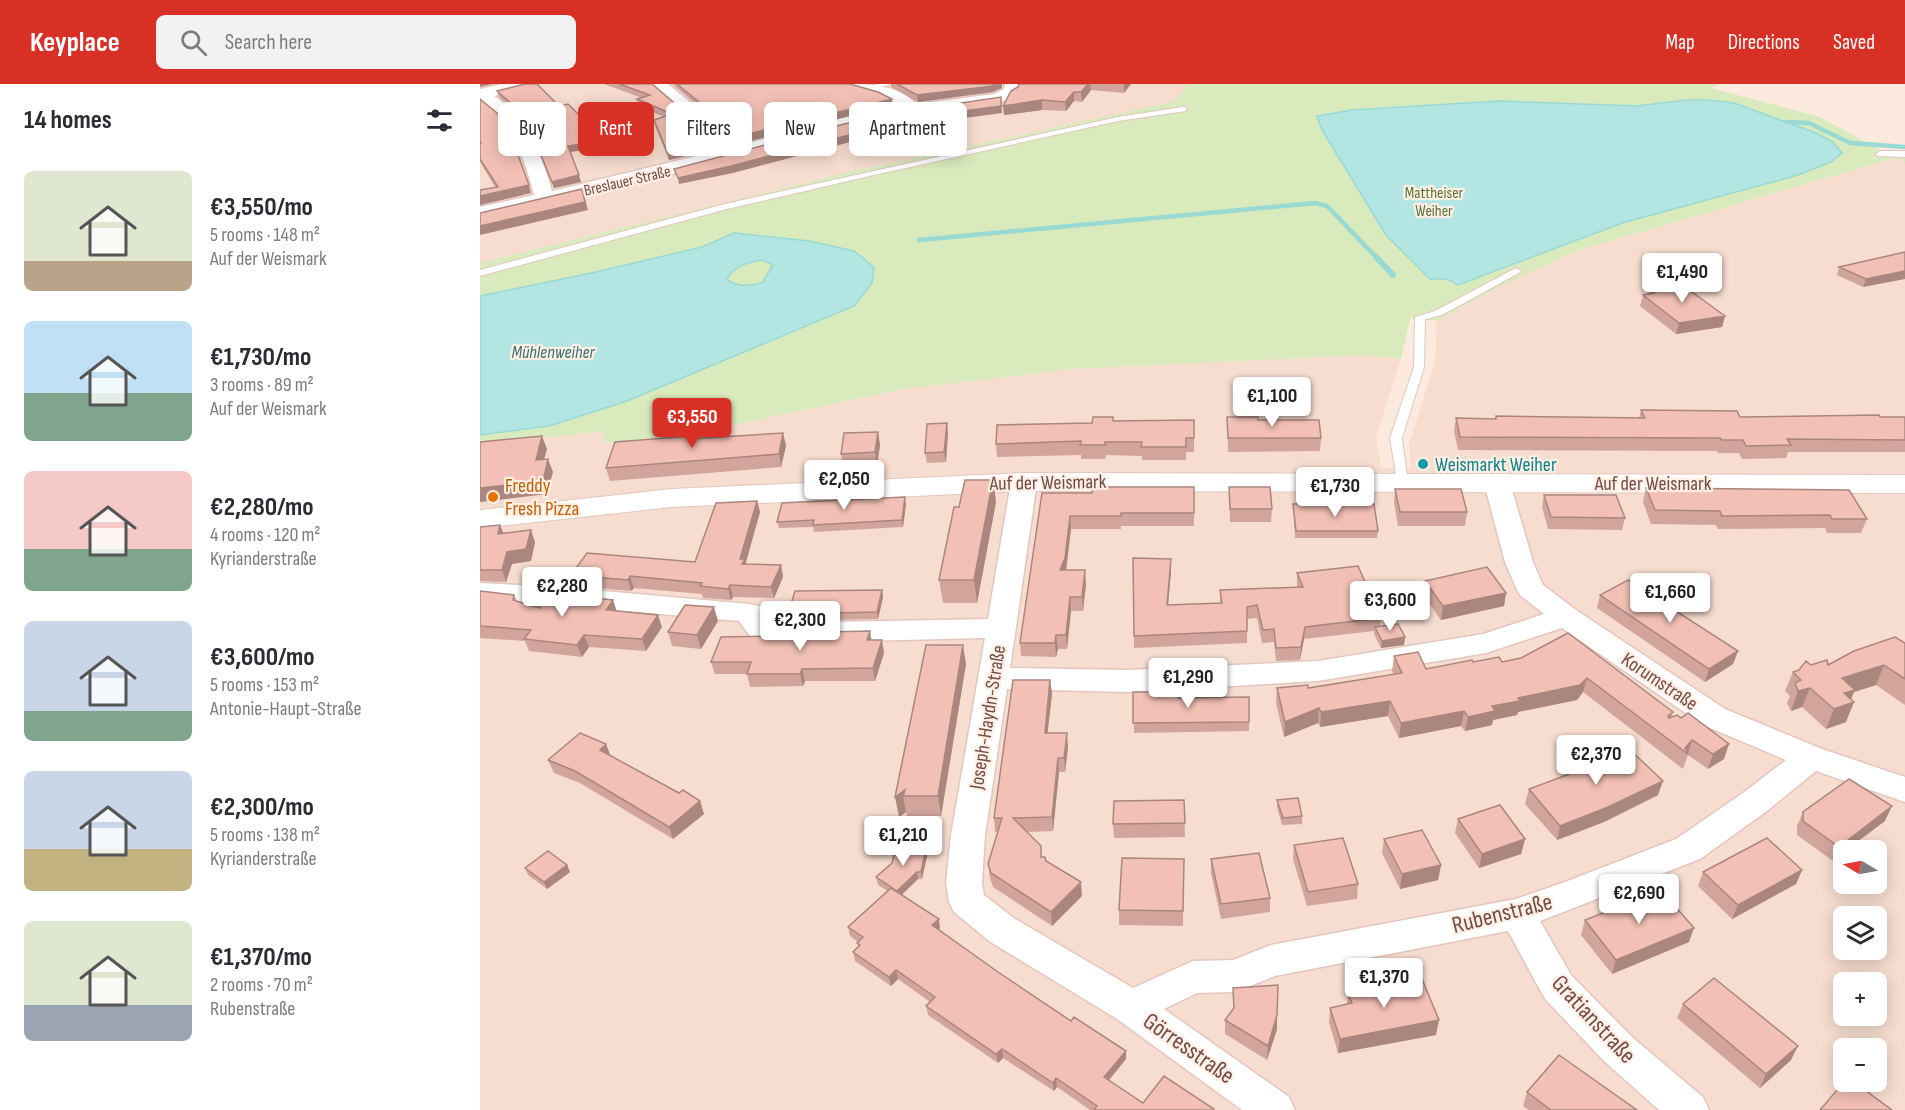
<!DOCTYPE html>
<meta charset="utf-8">
<style>
body{margin:0;font-family:"Sofia Sans Condensed",sans-serif;background:#f2f2f3;color:#2b2b33;height:100vh;display:flex;flex-direction:column;font-size:22px;white-space:nowrap}
*{box-sizing:border-box;margin:0}
p{font-size:20px;color:#7c7c81}
.icon{flex:none;width:33px;height:33px;fill:none;stroke:currentColor;stroke-width:2;stroke-linecap:round;stroke-linejoin:round}
.map{position:relative;flex:1;overflow:hidden}
.panel{display:flex;flex-direction:column;background:#fff;width:480px}
.panel>*{flex:none}
.guide{position:absolute;left:18px;top:18px;width:570px;height:54px;display:flex;gap:12px}
.needle{width:39px;rotate:280deg}
.controls{position:absolute;left:1353px;top:756px;display:grid;gap:12px}
.controls a{display:grid;place-items:center;width:54px;height:54px;border-radius:9px;background:#fff;box-shadow:0 3px 15px #0003;font-size:30px}
.price{position:absolute;translate:-50% -51px;padding:0 14px;border-radius:6px;background:#fff;color:#222;font-size:20px;line-height:39px;filter:drop-shadow(0 2px 3px #0008)}
.price::after{content:'';position:absolute;left:50%;top:36px;width:18px;height:14px;margin-left:-9px;background:inherit;clip-path:polygon(0 0,100% 0,50% 100%)}
.price.on{background:#d93025;color:#fff}
ul{padding:0;list-style:none}
li{display:flex;align-items:center;gap:18px;height:150px;padding:0 24px}
li span{display:grid;place-items:center;flex:none;width:168px;height:120px;border-radius:9px;color:#555}
li>.icon{margin-inline-start:auto}
span .icon{width:72px;height:72px;fill:#fffc;stroke-width:1}
li b{font-size:26px}
h2{display:flex;justify-content:space-between;align-items:center;height:72px;padding:0 24px;font-size:26px}
.tag{padding:0 21px;border-radius:9px;background:#fff;box-shadow:0 3px 15px #0003;font-size:21px;line-height:54px}
.tag.on{background:#d93025;color:#fff}
header{display:flex;align-items:center;gap:36px;box-sizing:border-box;height:84px;padding:0 30px;background:#d93025;color:#fff}
header strong{font-size:28px}
nav{display:flex;gap:33px;margin-inline-start:auto;font-size:21px}
.search{width:420px;height:54px;background:#f2f2f3;display:flex;align-items:center;gap:15px;box-sizing:border-box;padding:0 21px;border-radius:9px;color:#7c7c81;font-size:22px}
main{display:flex;flex:1;min-height:0}
.map>svg:first-child{display:block}
</style>
<header>
<strong>Keyplace</strong>
<div class="search"><svg class="icon" aria-label="search" viewBox="0 0 24 24"><circle cx="10" cy="10" r="6"/><path d="M15 15l6 6"/></svg>Search here</div>
<nav><a>Map</a><a>Directions</a><a>Saved</a></nav>
</header>
<main>
<section class="panel">
<h2>14 homes<svg class="icon" aria-label="filters" viewBox="0 0 24 24"><path d="M4 7h16M4 17h16"/><circle cx="9" cy="7" r="2"/><circle cx="15" cy="17" r="2"/></svg></h2>
<ul>
<li><span style="background:linear-gradient(#dfe7d0 75%,#b9a48a 0)"><svg class="icon" aria-label="home" viewBox="0 0 24 24"><path d="M3 11l9-7 9 7M6 9v11h12V9"/></svg></span><div><b>€3,550/mo</b><p>5 rooms · 148 m²</p><p>Auf der Weismark</p></div></li>
<li><span style="background:linear-gradient(#bfe0f5 60%,#7fa58c 0)"><svg class="icon" aria-label="home" viewBox="0 0 24 24"><path d="M3 11l9-7 9 7M6 9v11h12V9"/></svg></span><div><b>€1,730/mo</b><p>3 rooms · 89 m²</p><p>Auf der Weismark</p></div></li>
<li><span style="background:linear-gradient(#f6c9c9 65%,#7fa58c 0)"><svg class="icon" aria-label="home" viewBox="0 0 24 24"><path d="M3 11l9-7 9 7M6 9v11h12V9"/></svg></span><div><b>€2,280/mo</b><p>4 rooms · 120 m²</p><p>Kyrianderstraße</p></div></li>
<li><span style="background:linear-gradient(#c9d6e8 75%,#7fa58c 0)"><svg class="icon" aria-label="home" viewBox="0 0 24 24"><path d="M3 11l9-7 9 7M6 9v11h12V9"/></svg></span><div><b>€3,600/mo</b><p>5 rooms · 153 m²</p><p>Antonie-Haupt-Straße</p></div></li>
<li><span style="background:linear-gradient(#c9d6e8 65%,#c2b280 0)"><svg class="icon" aria-label="home" viewBox="0 0 24 24"><path d="M3 11l9-7 9 7M6 9v11h12V9"/></svg></span><div><b>€2,300/mo</b><p>5 rooms · 138 m²</p><p>Kyrianderstraße</p></div></li>
<li><span style="background:linear-gradient(#dfe7d0 70%,#9aa5b1 0)"><svg class="icon" aria-label="home" viewBox="0 0 24 24"><path d="M3 11l9-7 9 7M6 9v11h12V9"/></svg></span><div><b>€1,370/mo</b><p>2 rooms · 70 m²</p><p>Rubenstraße</p></div></li>
</ul>
</section>
<div class="map">
<svg width="1425" height="1026" viewBox="0 0 1425 1026">
<rect width="100%" height="100%" fill="#fdeade"/>
<!-- residential -->
<path fill="#f7ddcf" fill-rule="evenodd" d="M0,0H779L0,189Z
M1415,74L1425,79V1026H0V362L123,347L126,360L247,342L424,305L592,285L885,271L921,275L896,353L901,383L931,385L929,361L955,277L957,237L1019,203L1096,167ZM1364,766H1396V800H1364ZM1364,832H1396V866H1364ZM1364,898H1396V932H1364ZM1364,964H1396V998H1364Z"/>
<!-- green -->
<path fill="#d9eabd" d="M708,0H1238L1231,4L1340,33L1415,74H1425V79L1415,74L1096,167L1019,203L957,237L930,234L921,275L885,271L592,285L424,305L247,342L126,360L122,347L0,362V179L361,90L696,17Z"/>
<!-- water -->
<path fill="#b3e6e3" stroke="#99d9d4" stroke-width="1.5" fill-rule="evenodd" d="M1206,16H1228L1254,19L1336,49L1353,58L1362,69L1351,78L1318,91L1142,139L978,201L967,195H950L906,151L842,46L837,32L872,26L1019,17L1157,22Z
M254,149L329,157L374,167L394,183L392,199L374,222L147,317L69,342L0,351V212L116,188L222,163ZM282,176L293,181L282,199C269,202 259,203 247,196C254,181 267,179 282,176Z"/>
<g fill="none" stroke-linecap="round" stroke-linejoin="round">
<!-- stream-far1 -->
<path stroke="#99d9d4" stroke-width="4.5" d="M1307,38L1329,39L1370,59L1425,63
M439,156L835,119L847,122L898,175"/>
<!-- stream -->
<path stroke="#99d9d4" stroke-width="6" d="M896,173L913,191"/>
<defs>
<path id="service" d="M398,0H412L390,6L386,4Z
M703,23H706V27L638,37L394,91L247,125L0,192V186L245,120L638,33Z
M1400,67H1425V73L1397,72L1396,70Z
M1036,184L1041,187L1039,189L962,231L945,235L944,283L922,354L928,399L926,402H918L910,354L934,283L935,233L955,227Z"/>
<path id="minor" d="M22,0H51L49,3L14,12C46,32 62,72 72,107L245,65L170,0H188L261,61L363,34L420,22L400,12L368,3L366,0C392,0 417,1 437,20L514,10L524,5L525,0H541L537,11L524,17L420,32L365,44L205,87L0,135V123L54,111C45,76 32,37 0,17V5Z
M544,390L553,393L557,398L530,584L648,586L838,577L1003,550L1064,530L1041,512L1037,506L1025,478L1004,399L1008,394L1017,391L1026,394L1030,399L1053,478L1063,501L1096,526L1245,625L1342,665L1425,693V718L1336,687L1287,727L1220,775L1060,837L1091,891L1153,954L1223,1013L1229,1026H1179L1125,978L1065,915L1028,847L795,892L755,908L717,909L684,925L809,1013L815,1026H762L637,935L509,857L474,828L469,818L466,799L471,751L505,554L300,559L270,552L259,537L79,521L0,517V499L79,503L269,520L279,522L291,538L300,539L508,535L531,398L535,393ZM1082,544L1223,641L1306,676L1263,709L1196,755L1085,798L1036,815L791,861L753,876L713,877L653,904L535,835L504,811L502,799L505,751L527,605L648,608L838,597L1006,569Z"/>
<path id="tertiary" d="M544,389L1425,391V409L544,407L192,423L0,444V426L192,405Z"/>
</defs>
<!-- service casing -->
<use href="#service" stroke="#e3c6bd" stroke-width="2"/>
<!-- minor casing -->
<use href="#minor" stroke="#e3c6bd" stroke-width="3"/>
<!-- tertiary casing -->
<use href="#tertiary" stroke="#e3c6bd" stroke-width="2"/>
<!-- service -->
<use href="#service" fill="#fff" fill-rule="evenodd"/>
<!-- minor -->
<use href="#minor" fill="#fff" fill-rule="evenodd"/>
<!-- tertiary -->
<use href="#tertiary" fill="#fff" fill-rule="evenodd"/>
</g>
<!-- wall -->
<path fill="#d1a59c" d="M124,0H172L239,57L240,64L189,76L175,42L174,36L184,33L158,22L157,15L162,14Z
M192,0H370L413,21L262,59Z
M411,0H522V4L513,8L438,18L411,3Z
M539,0H651L644,9L611,6L602,18L594,17L586,27L562,26L524,31Z
M17,7L116,64L90,68L101,98L74,104L53,53L37,29L19,13Z
M0,15L51,109L0,121V106L15,103L0,78Z
M1414,171L1383,203L1357,191L1359,183Z
M1170,206L1245,232L1242,243L1196,250L1160,222L1163,211L1169,210Z
M1161,326L1260,333H1425V368H1308L1306,374L1262,375L1259,369H1238L1237,367L978,366L974,347L976,334L1015,335L1016,332L1159,334Z
M747,333L778,336L841,354L840,367L748,368Z
M714,336V368H706V376H662V372L626,371L625,375H601V371L517,373L516,360L612,339L634,337Z
M398,348L400,361L397,381L363,383L361,370Z
M303,349L306,362L301,383L130,397L126,384L211,352L212,354Z
M468,349L466,378L447,379L445,369Z
M513,396L516,418L497,519H463L459,496L479,423Z
M714,403V442H641V445H591L586,486L606,500L603,527H591L587,565H578L576,573L541,572L540,559L562,409H612Z
M749,403L792,425L791,438H750Z
M1166,404L1387,435L1381,449H1347L1345,444L1238,445L1236,441L1171,440L1163,418Z
M915,405L987,428L985,442H918L914,418Z
M1064,411L1145,434L1142,446L1068,445L1062,423Z
M277,417L280,428L266,478V480L301,481L303,493L294,514L253,513L251,516L223,514L222,510L154,504L151,507L95,502L91,491L215,478Z
M426,420L423,443L334,448L333,443L299,444L297,438Z
M813,420L898,447L897,454H815Z
M0,443L55,458L51,477L32,480L26,498L0,497Z
M691,475V487L688,521L740,520V506L817,503V489L901,534L900,542L925,553L924,561L901,564L894,550V547L824,555L820,576L796,577L794,558L782,559L777,534L767,535V559L654,564V552Z
M945,497L1026,509L1024,522L961,536L943,511Z
M402,506L403,513L398,535L310,537L308,530Z
M0,507L34,511L37,517L60,524L137,527L182,543L166,567L109,563L102,573L49,567L45,557L0,554Z
M1120,511L1258,567L1253,580L1225,598L1117,524Z
M238,537L221,565L192,562L188,548Z
M1088,549L1193,628L1192,633L1244,675L1228,685L1208,671L1203,685L1103,608L1097,616L1038,628L1037,631L1013,636L1012,641L985,647L981,642L919,654L908,632L840,643L838,639L804,653L796,619L797,604H828L914,591L912,587L914,572L946,585L993,578H1022L1041,574Z
M392,556L404,569L395,597H325L323,602L270,603L267,590H235L231,578Z
M1425,559V621L1396,601L1374,608L1371,615L1366,638L1346,645L1322,623L1311,627L1307,619L1310,612L1305,607L1313,588L1331,581H1348Z
M446,561L486,580L461,732H427L426,728L419,733Z
M570,596L572,610L567,649L588,663L585,688H579L573,747L547,748L562,773L602,812L572,842L513,803L510,794L508,780L518,748H515L514,734Z
M653,608L698,614L769,638V647L654,649Z
M126,660L130,672L199,709L220,717L224,730L193,755L100,699L74,689L68,676Z
M1100,682L1178,711L1124,738L1077,756L1045,720L1049,705L1099,686Z
M704,716L705,753L634,754L633,740Z
M797,716L822,732V740L802,741L797,723Z
M1323,728L1405,737L1366,766H1364L1353,777L1317,751V742Z
M978,735L1045,755L1041,770L999,784L975,749Z
M904,755L961,781L958,796L920,805L902,769Z
M814,761L878,800L877,815L827,822L813,775Z
M446,765L447,772L442,795H438L422,811L460,844L459,845L518,888L591,937L646,967V975L629,996L663,1019L734,1025V1026H610L577,1003L574,1007L523,974L518,979L448,931L446,922L450,918L418,895L411,902L375,877L373,868L378,863L377,859L378,858L370,852L368,843L408,807L398,801L396,793Z
M704,775L703,842L639,841V826Z
M731,775L790,814V828L741,835L731,789Z
M87,781L90,788L67,805L48,791L45,784Z
M1322,786L1316,800L1252,835L1218,802L1223,788Z
M1105,836L1209,858L1132,890L1101,851Z
M753,904L797,945L787,976L745,950V936L753,925Z
M868,909L956,951L858,969L849,938L850,924L867,920Z
M1203,920L1311,976L1280,1004L1197,934Z
M1047,1008L1157,1026H1049L1043,1022Z"/>
<!-- shaded-wall -->
<path fill="#aa867f" d="M0,0H13L0,3Z
M516,0H522V4L513,8L438,18L437,11Z
M608,0H610L611,6L602,18L601,8Z
M644,0H651L644,9Z
M594,8V17L586,27L585,18Z
M521,13L522,29L439,40L253,89L199,100L198,94Z
M412,15L413,21L262,59L260,52Z
M562,16V26L524,31L523,22Z
M239,57L240,64L189,76L188,70Z
M115,58L116,64L90,68L88,62Z
M99,91L101,98L74,104L72,98Z
M49,101L51,109L0,121V112Z
M102,105L108,126L0,151V142Z
M1425,187V195L1383,203L1386,195Z
M1245,232L1242,243L1196,250L1199,239Z
M467,339L468,349L466,378L464,368Z
M398,348L400,361L397,381L395,368Z
M303,349L306,362L301,383L299,370Z
M62,352L67,365L60,390L56,376Z
M68,375L73,388L67,410L0,418V404Z
M513,396L516,418L497,519L494,496Z
M425,413L426,420L423,443L422,436Z
M277,417L280,428L266,478L268,486L265,491L260,475Z
M590,432L591,445L586,487L580,486Z
M20,441L25,453L18,450Z
M51,446L55,458L51,477L32,480L26,498L22,486L27,468Z
M691,475V487L687,533V521Z
M301,481L303,493L294,514L291,503Z
M605,486L606,500L603,527L602,513Z
M150,492L154,504L151,507L148,496Z
M250,501L253,513L251,516L248,505Z
M402,506L403,513L398,535L397,528Z
M1026,509L1024,522L961,536L963,522Z
M590,513L591,527L587,565L586,551Z
M133,516L137,528L126,526Z
M234,523L238,537L221,565L217,551Z
M178,531L182,543L166,567L162,555Z
M825,543L824,555L820,576L821,563Z
M390,547L392,559L387,556Z
M104,551L109,563L102,573L97,561Z
M576,551L578,565L576,573L575,559Z
M925,553L924,561L901,564L902,557Z
M402,556L404,569L395,597L393,584Z
M483,561L486,580L461,732L458,712Z
M1258,567L1253,580L1225,598L1229,585Z
M1404,581L1396,601L1374,608L1369,620L1374,618L1366,638L1346,645L1354,625L1362,594Z
M322,585L325,597L323,602L320,590Z
M1107,594L1103,608L1097,616L1038,628L1037,631L1013,636L1012,641L985,647L988,633L1012,622Z
M570,596L572,610L566,663L565,649Z
M1330,604L1322,623L1311,627L1318,607Z
M910,617L908,632L840,643L841,628Z
M839,624L838,639L804,653L805,638Z
M984,627L981,642L919,654L921,639Z
M587,649L588,663L585,688L584,674Z
M1212,656L1208,670L1205,664Z
M126,660L131,673L120,666Z
M1249,660L1244,675L1228,685L1233,670Z
M578,674L579,688L573,747L572,733Z
M1183,697L1178,711L1124,738L1077,756L1080,742Z
M425,706L423,712L426,728L419,733L415,713Z
M220,717L224,730L193,755L189,743Z
M1412,722L1405,737L1366,766H1364V769L1353,777L1359,763Z
M1045,755L1041,770L999,784L1002,770Z
M446,765L447,772L442,795L441,788Z
M87,781L90,788L67,805L64,798Z
M961,781L958,796L920,805L922,790Z
M1322,786L1316,800L1252,835L1258,821Z
M437,788L438,795L418,814L417,807Z
M601,798L602,812L572,842L571,828Z
M459,835L460,844L454,850L452,841Z
M1214,844L1209,858L1132,890L1136,876Z
M416,886L418,895L411,902L409,893Z
M797,931V945L787,976L788,962Z
M959,936L956,951L858,969L860,955Z
M1318,962L1311,976L1280,1004L1286,990Z
M522,965L523,974L518,979L516,970Z
M646,967V975L624,1002V993Z
M576,994L577,1003L574,1007L573,999Z"/>
<!-- building -->
<path fill="#f3c0b5" stroke="#aa867f" stroke-width="1.5" d="M45,0H57L79,22L88,20L102,34L115,58L88,62L99,91L72,98L51,47L35,23L17,7Z
M139,0H172L239,57L188,70L174,36L192,30L157,15L170,11Z
M197,0H370L398,8L412,15L260,52Z
M417,0H516L513,2L437,11Z
M539,0H608L601,8H594L585,18L562,16L523,22L531,7L538,3Z
M521,13V22L438,33L251,82L198,94L194,85L364,40L420,28Z
M0,15L17,29L31,52L49,101L0,112V106L18,103L0,75V59H1L0,58Z
M102,105L105,118L0,142V129Z
M1425,168V187L1386,195L1359,183Z
M1201,200L1245,232L1199,239L1163,211L1174,209L1170,206Z
M1161,326L1257,327L1260,333L1399,331L1400,333H1425V356L1307,355L1311,361L1266,362L1263,356H1242L1240,354L980,353L976,334L1016,335V332L1165,334Z
M613,333H633V337L714,336V354H706V363H661L662,358H625V361H600L601,357L516,360L517,341L612,339Z
M747,333H778V336H839L841,354H748Z
M467,339L464,368L445,369L447,340Z
M398,348L395,368L361,370L364,349Z
M303,349L299,370L126,384L135,358L211,352V355Z
M62,352L56,376L68,375L63,397L0,404V358Z
M485,396H513L494,496H459L474,423H479Z
M613,403H714V429H641V432H590L585,474L580,486H605L602,513H590L586,551H576L575,559H540L562,409H612Z
M749,403H790L792,425H750Z
M1166,404L1369,406L1387,435H1352L1350,431L1242,432L1240,427L1175,426Z
M915,405H981L987,428H920Z
M1064,411H1136L1145,434L1071,433Z
M425,413L422,436L333,441L334,436L297,438L302,419Z
M277,417L260,475H265L262,480L301,481L291,503L250,501L248,505L220,502L222,499L150,492L148,496L91,491L107,469L215,478L236,419Z
M813,420H894L898,447H816Z
M20,441L18,450L51,446L46,465L27,468L22,486H0V443Z
M653,474L691,475L687,521L742,519L740,506L823,503L817,489L878,482L901,534L825,543L821,563L796,564L794,545L783,546L777,521L767,523V547L654,552Z
M1007,483L1026,509L963,522L945,497Z
M1148,496L1258,567L1229,585L1120,511Z
M402,506L397,528L308,530L315,507Z
M0,507L34,511L33,516L60,524L63,513L74,514L76,511L133,516L126,526L178,531L162,555L104,551L97,561L44,555L51,546L0,542Z
M205,521L234,523L217,551L188,548Z
M918,540L925,553L902,557L895,543Z
M390,547L387,556H402L393,584L322,585L320,590H267L271,578H231L241,553L298,552L299,549Z
M1088,549L1193,628L1188,632L1189,634L1197,631L1201,634L1208,629L1249,660L1233,670L1212,656L1205,664L1208,670L1107,594L1100,601L1038,614L1040,617L1012,622L1015,627L988,633L984,627L921,639L910,617L841,628L839,624L805,638L797,604L828,601V604L922,589L914,572L938,568L946,585L992,576L993,578L1019,573L1022,578L1041,574Z
M1415,553L1425,559V595L1404,581L1362,594L1375,606L1364,609L1374,618L1354,625L1330,604L1318,607L1315,599L1321,596L1313,588L1319,586L1326,577L1331,581L1347,576L1348,581L1374,567Z
M446,561H483L458,712H423L425,706L415,713Z
M533,596H570L565,649H587L584,674H578L572,733L533,734L561,762V773H565L566,777L601,798L571,828L511,789L508,780L522,734H514Z
M653,608H698V614L769,613V638L653,639Z
M100,649L126,660L120,666L199,709L203,706L220,717L189,743L95,687L68,676Z
M1142,663H1147L1183,697L1128,723L1080,742L1049,705L1103,685L1100,682Z
M1369,695L1412,722L1359,763L1323,737V728Z
M818,714L822,732L803,734L797,716Z
M704,716L705,739L633,740L634,717Z
M1020,721L1045,755L1002,770L978,735Z
M942,746L961,781L922,790L904,755Z
M863,754L878,800L828,808L814,761Z
M1287,754L1322,786L1258,821L1223,788Z
M416,764L446,765L441,788H437L417,807L396,793L412,779Z
M68,767L87,781L64,798L45,784Z
M779,769L790,814L741,820L731,775Z
M642,774L704,775L703,827L639,826Z
M411,804L459,835L452,841L518,888L591,937L594,933L646,967L624,993L663,1019L684,992L734,1025L733,1026H614L617,1022L576,994L573,999L522,965L516,970L446,922L455,913L416,886L409,893L373,868L380,861L377,859L383,853L368,843Z
M1181,806L1214,844L1136,876L1105,836Z
M1234,894L1318,962L1286,990L1203,920Z
M942,895L959,936L860,955L850,924L872,919L868,909Z
M798,901L797,931L788,962L745,936L754,924L753,904Z
M1079,971L1157,1026H1071L1047,1008Z
M1364,998H1374L1412,1026H1340Z"/>
<!-- markers -->
<circle fill="#0f9aa8" stroke="#ffefe5" stroke-width="2" cx="943" cy="380" r="6"/>
<circle fill="#e8710a" stroke="#ffefe5" stroke-width="2" cx="13" cy="413" r="6"/>
<g text-anchor="middle" stroke-width="4.5" stroke-linejoin="round" paint-order="stroke">
<!-- far-street labels -->
<g font-size="16" fill="#734c46" stroke="#ffefe5">
<text transform="translate(147 96) rotate(-13)" y="6">Breslauer Straße</text>
</g>
<!-- far-park labels -->
<g font-size="16" fill="#58743b" stroke="#ffefe5">
<text x="954" y="114">Mattheiser<tspan x="954" dy="18">Weiher</tspan></text>
</g>
<!-- far-water labels -->
<g font-size="18" font-style="italic" fill="#377370" stroke="#ffefe5">
<text x="73" y="274">Mühlenweiher</text>
</g>
<!-- culture labels -->
<g font-size="20" fill="#0d838f" stroke="#ffefe5" text-anchor="start">
<text x="955" y="387">Weismarkt Weiher</text>
</g>
<!-- street labels -->
<g font-size="20" fill="#734c46" stroke="#ffefe5">
<text transform="translate(568 398) rotate(-1)" y="7">Auf der Weismark</text>
<text x="1173" y="406">Auf der Weismark</text>
<text transform="translate(1180 597) rotate(34)" y="7">Korumstraße</text>
<text transform="translate(507 633) rotate(-81)" y="7">Joseph-Haydn-Straße</text>
</g>
<!-- food labels -->
<g font-size="20" fill="#c56008" stroke="#ffefe5" text-anchor="start">
<text x="25" y="408">Freddy<tspan x="25" dy="23">Fresh Pizza</tspan></text>
</g>
<!-- near-street labels -->
<g font-size="24" fill="#734c46" stroke="#ffefe5">
<text transform="translate(1022 829) rotate(-14)" y="8">Rubenstraße</text>
<text transform="translate(1114 935) rotate(47)" y="8">Gratianstraße</text>
<text transform="translate(709 964) rotate(35)" y="8">Görresstraße</text>
</g>
</g>
</svg>
<div class="controls">
<a><svg class="needle" viewBox="-14 -14 28 28"><path d="M0-13l5 13h-10z" fill="#e53935"/><path d="M0 13l5-13h-10z" fill="#7c7c81"/></svg></a>
<a><svg class="icon" aria-label="layers" viewBox="0 0 24 24"><path d="M12 4l9 5-9 5-9-5zM3 14l9 5 9-5"/></svg></a>
<a>+</a>
<a>−</a>
</div>
<b class="price" style="left:1202px;top:220px">€1,490</b>
<b class="price" style="left:792px;top:344px">€1,100</b>
<b class="price on" style="left:212px;top:365px">€3,550</b>
<b class="price" style="left:364px;top:427px">€2,050</b>
<b class="price" style="left:855px;top:434px">€1,730</b>
<b class="price" style="left:82px;top:534px">€2,280</b>
<b class="price" style="left:1190px;top:540px">€1,660</b>
<b class="price" style="left:910px;top:548px">€3,600</b>
<b class="price" style="left:320px;top:568px">€2,300</b>
<b class="price" style="left:708px;top:625px">€1,290</b>
<b class="price" style="left:1116px;top:702px">€2,370</b>
<b class="price" style="left:423px;top:783px">€1,210</b>
<b class="price" style="left:1159px;top:841px">€2,690</b>
<b class="price" style="left:904px;top:925px">€1,370</b>
<div class="guide">
<a class="tag">Buy</a>
<a class="tag on">Rent</a>
<a class="tag">Filters</a>
<a class="tag">New</a>
<a class="tag">Apartment</a>
</div>
</div>
</main>
